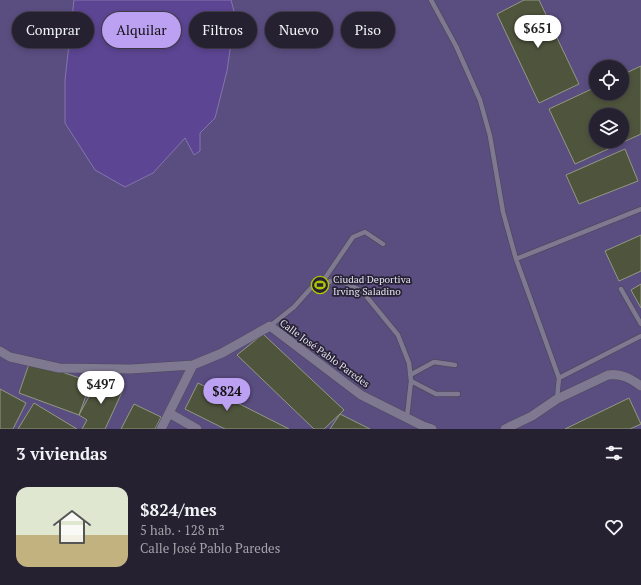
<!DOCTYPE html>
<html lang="es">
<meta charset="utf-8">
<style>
body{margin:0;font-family:"PT Serif",serif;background:#2d2938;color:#f1f3f6;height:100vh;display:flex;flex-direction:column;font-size:15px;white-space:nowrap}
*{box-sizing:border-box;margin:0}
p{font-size:13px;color:#a3a3ab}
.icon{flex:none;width:22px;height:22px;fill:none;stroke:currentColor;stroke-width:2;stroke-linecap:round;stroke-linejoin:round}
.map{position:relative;height:429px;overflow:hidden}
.drawer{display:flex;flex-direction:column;background:#252130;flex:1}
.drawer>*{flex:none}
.top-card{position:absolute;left:12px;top:12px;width:400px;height:36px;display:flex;gap:8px}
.buttons{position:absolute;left:589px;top:60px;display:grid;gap:8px}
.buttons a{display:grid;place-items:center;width:40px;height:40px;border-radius:50%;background:#252130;box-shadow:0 2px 6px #0003,0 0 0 1px #423e4c;font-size:20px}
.price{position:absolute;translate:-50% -34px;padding:0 9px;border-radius:14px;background:#fff;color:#222;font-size:13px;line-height:26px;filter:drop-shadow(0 1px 2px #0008)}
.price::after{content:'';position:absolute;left:50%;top:24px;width:12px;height:9px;margin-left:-6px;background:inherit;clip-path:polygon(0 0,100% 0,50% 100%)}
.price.on{background:#bca0f2;color:#111}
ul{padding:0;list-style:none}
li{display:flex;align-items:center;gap:12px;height:100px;padding:0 16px}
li+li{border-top:1px solid #423e4c}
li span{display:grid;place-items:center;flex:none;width:112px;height:80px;border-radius:12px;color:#555}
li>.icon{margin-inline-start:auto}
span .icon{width:48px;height:48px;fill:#fffc;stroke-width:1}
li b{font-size:17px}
h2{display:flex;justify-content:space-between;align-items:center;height:48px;padding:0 16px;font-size:17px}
.pill{padding:0 14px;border-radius:18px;background:#252130;box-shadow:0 2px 6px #0003,0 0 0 1px #423e4c;font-size:14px;line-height:36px}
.pill.on{background:#bca0f2;color:#111}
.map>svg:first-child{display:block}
</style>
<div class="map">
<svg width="641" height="429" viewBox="0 0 641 429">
<rect width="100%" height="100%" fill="#312c40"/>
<!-- green -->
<path fill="#5a4d80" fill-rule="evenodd" d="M0,0H641V429H0ZM596,67H622V93H596ZM596,115H622V141H596Z"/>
<!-- water -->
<path fill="#5c4592" stroke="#8574ae" d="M74,0H231L235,15L227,71L215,118L200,133V151L194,155L185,138L153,173L125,187L95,170L65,123V80Z"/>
<!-- building -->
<path fill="#4f543d" stroke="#939980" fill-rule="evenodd" d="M524,0H539L579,84L539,103L497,14Z
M641,66V134L575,164L549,109L596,87V93H622V75ZM596,115H622V141H596Z
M625,149L638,181L579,204L566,175Z
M641,235V271L619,281L605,251Z
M641,284V308L631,290Z
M263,334L344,410L324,429H314L237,355Z
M30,361L91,382L79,415L19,393Z
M99,378L123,390L105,429H82L87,420L79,415Z
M198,383L289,429H225L185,409Z
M0,389L26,403L13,429H0Z
M629,398L641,424L630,429H565Z
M34,403L77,429H18Z
M134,404L161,417L155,429H121Z
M340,414L370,429H330Z"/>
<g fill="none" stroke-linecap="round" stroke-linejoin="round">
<defs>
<path id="service" d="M431,0L456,46L480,100L490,136L503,212L516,259L559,378L557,399
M516,259L641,209
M321,284L353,237L365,232L383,244
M621,289L641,324
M270,326L294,307L311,288L337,279L362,291L398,335L409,363L411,381L436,394H458
M410,375L434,362L455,365
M559,378L641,336
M407,417L411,381"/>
<path id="minor" d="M0,351L10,357L59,368L131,369L193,365L222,353L270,326L361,395L423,426L432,429
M169,413L197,429
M161,429L193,365
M505,429L532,416L557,399L608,375C622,373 631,379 641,386"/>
</defs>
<!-- service casing -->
<use href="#service" stroke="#4e4a5b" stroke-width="6"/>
<!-- minor casing -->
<use href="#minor" stroke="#4e4a5b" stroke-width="10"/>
<!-- service -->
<use href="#service" stroke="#7e7991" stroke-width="4.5"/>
<!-- minor -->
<use href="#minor" stroke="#7e7991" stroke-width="9"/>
</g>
<!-- icons -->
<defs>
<symbol id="stadium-ring" viewBox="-11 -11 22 22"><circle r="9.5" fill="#272235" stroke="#b0c503" stroke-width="1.5"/><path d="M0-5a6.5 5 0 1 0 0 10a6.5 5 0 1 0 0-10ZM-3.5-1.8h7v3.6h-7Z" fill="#b0c503"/></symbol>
</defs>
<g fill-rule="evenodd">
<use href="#stadium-ring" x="310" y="275" width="20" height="20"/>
</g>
<g text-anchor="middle" stroke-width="3.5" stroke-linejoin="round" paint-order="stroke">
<!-- poi labels -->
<g font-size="10" fill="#e6e3f0" stroke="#272235" text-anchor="start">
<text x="333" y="283">Ciudad Deportiva<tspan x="333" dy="12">Irving Saladino</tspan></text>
</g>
<!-- street labels -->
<g font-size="10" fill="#e6e3f0" stroke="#272235">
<text transform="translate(325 353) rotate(36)" y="4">Calle José Pablo Paredes</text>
</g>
</g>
</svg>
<div class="buttons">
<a><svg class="icon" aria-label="locate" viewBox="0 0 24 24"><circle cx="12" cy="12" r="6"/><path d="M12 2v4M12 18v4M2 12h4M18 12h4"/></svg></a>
<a><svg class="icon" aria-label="layers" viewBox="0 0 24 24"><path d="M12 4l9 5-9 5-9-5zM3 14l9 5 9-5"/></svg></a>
</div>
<b class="price" style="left:538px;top:49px">$651</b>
<b class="price" style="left:101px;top:405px">$497</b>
<b class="price on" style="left:227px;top:412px">$824</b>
<div class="top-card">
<a class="pill">Comprar</a>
<a class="pill on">Alquilar</a>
<a class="pill">Filtros</a>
<a class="pill">Nuevo</a>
<a class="pill">Piso</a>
</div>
</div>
<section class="drawer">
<h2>3 viviendas<svg class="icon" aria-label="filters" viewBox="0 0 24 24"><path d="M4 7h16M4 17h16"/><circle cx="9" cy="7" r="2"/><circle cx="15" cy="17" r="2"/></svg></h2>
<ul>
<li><span style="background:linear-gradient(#dfe7d0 60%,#c2b280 0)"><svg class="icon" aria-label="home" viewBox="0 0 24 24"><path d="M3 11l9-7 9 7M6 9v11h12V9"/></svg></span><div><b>$824/mes</b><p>5 hab. · 128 m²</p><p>Calle José Pablo Paredes</p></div><svg class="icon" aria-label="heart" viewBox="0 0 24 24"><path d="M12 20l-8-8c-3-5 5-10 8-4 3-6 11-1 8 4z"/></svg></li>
</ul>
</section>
